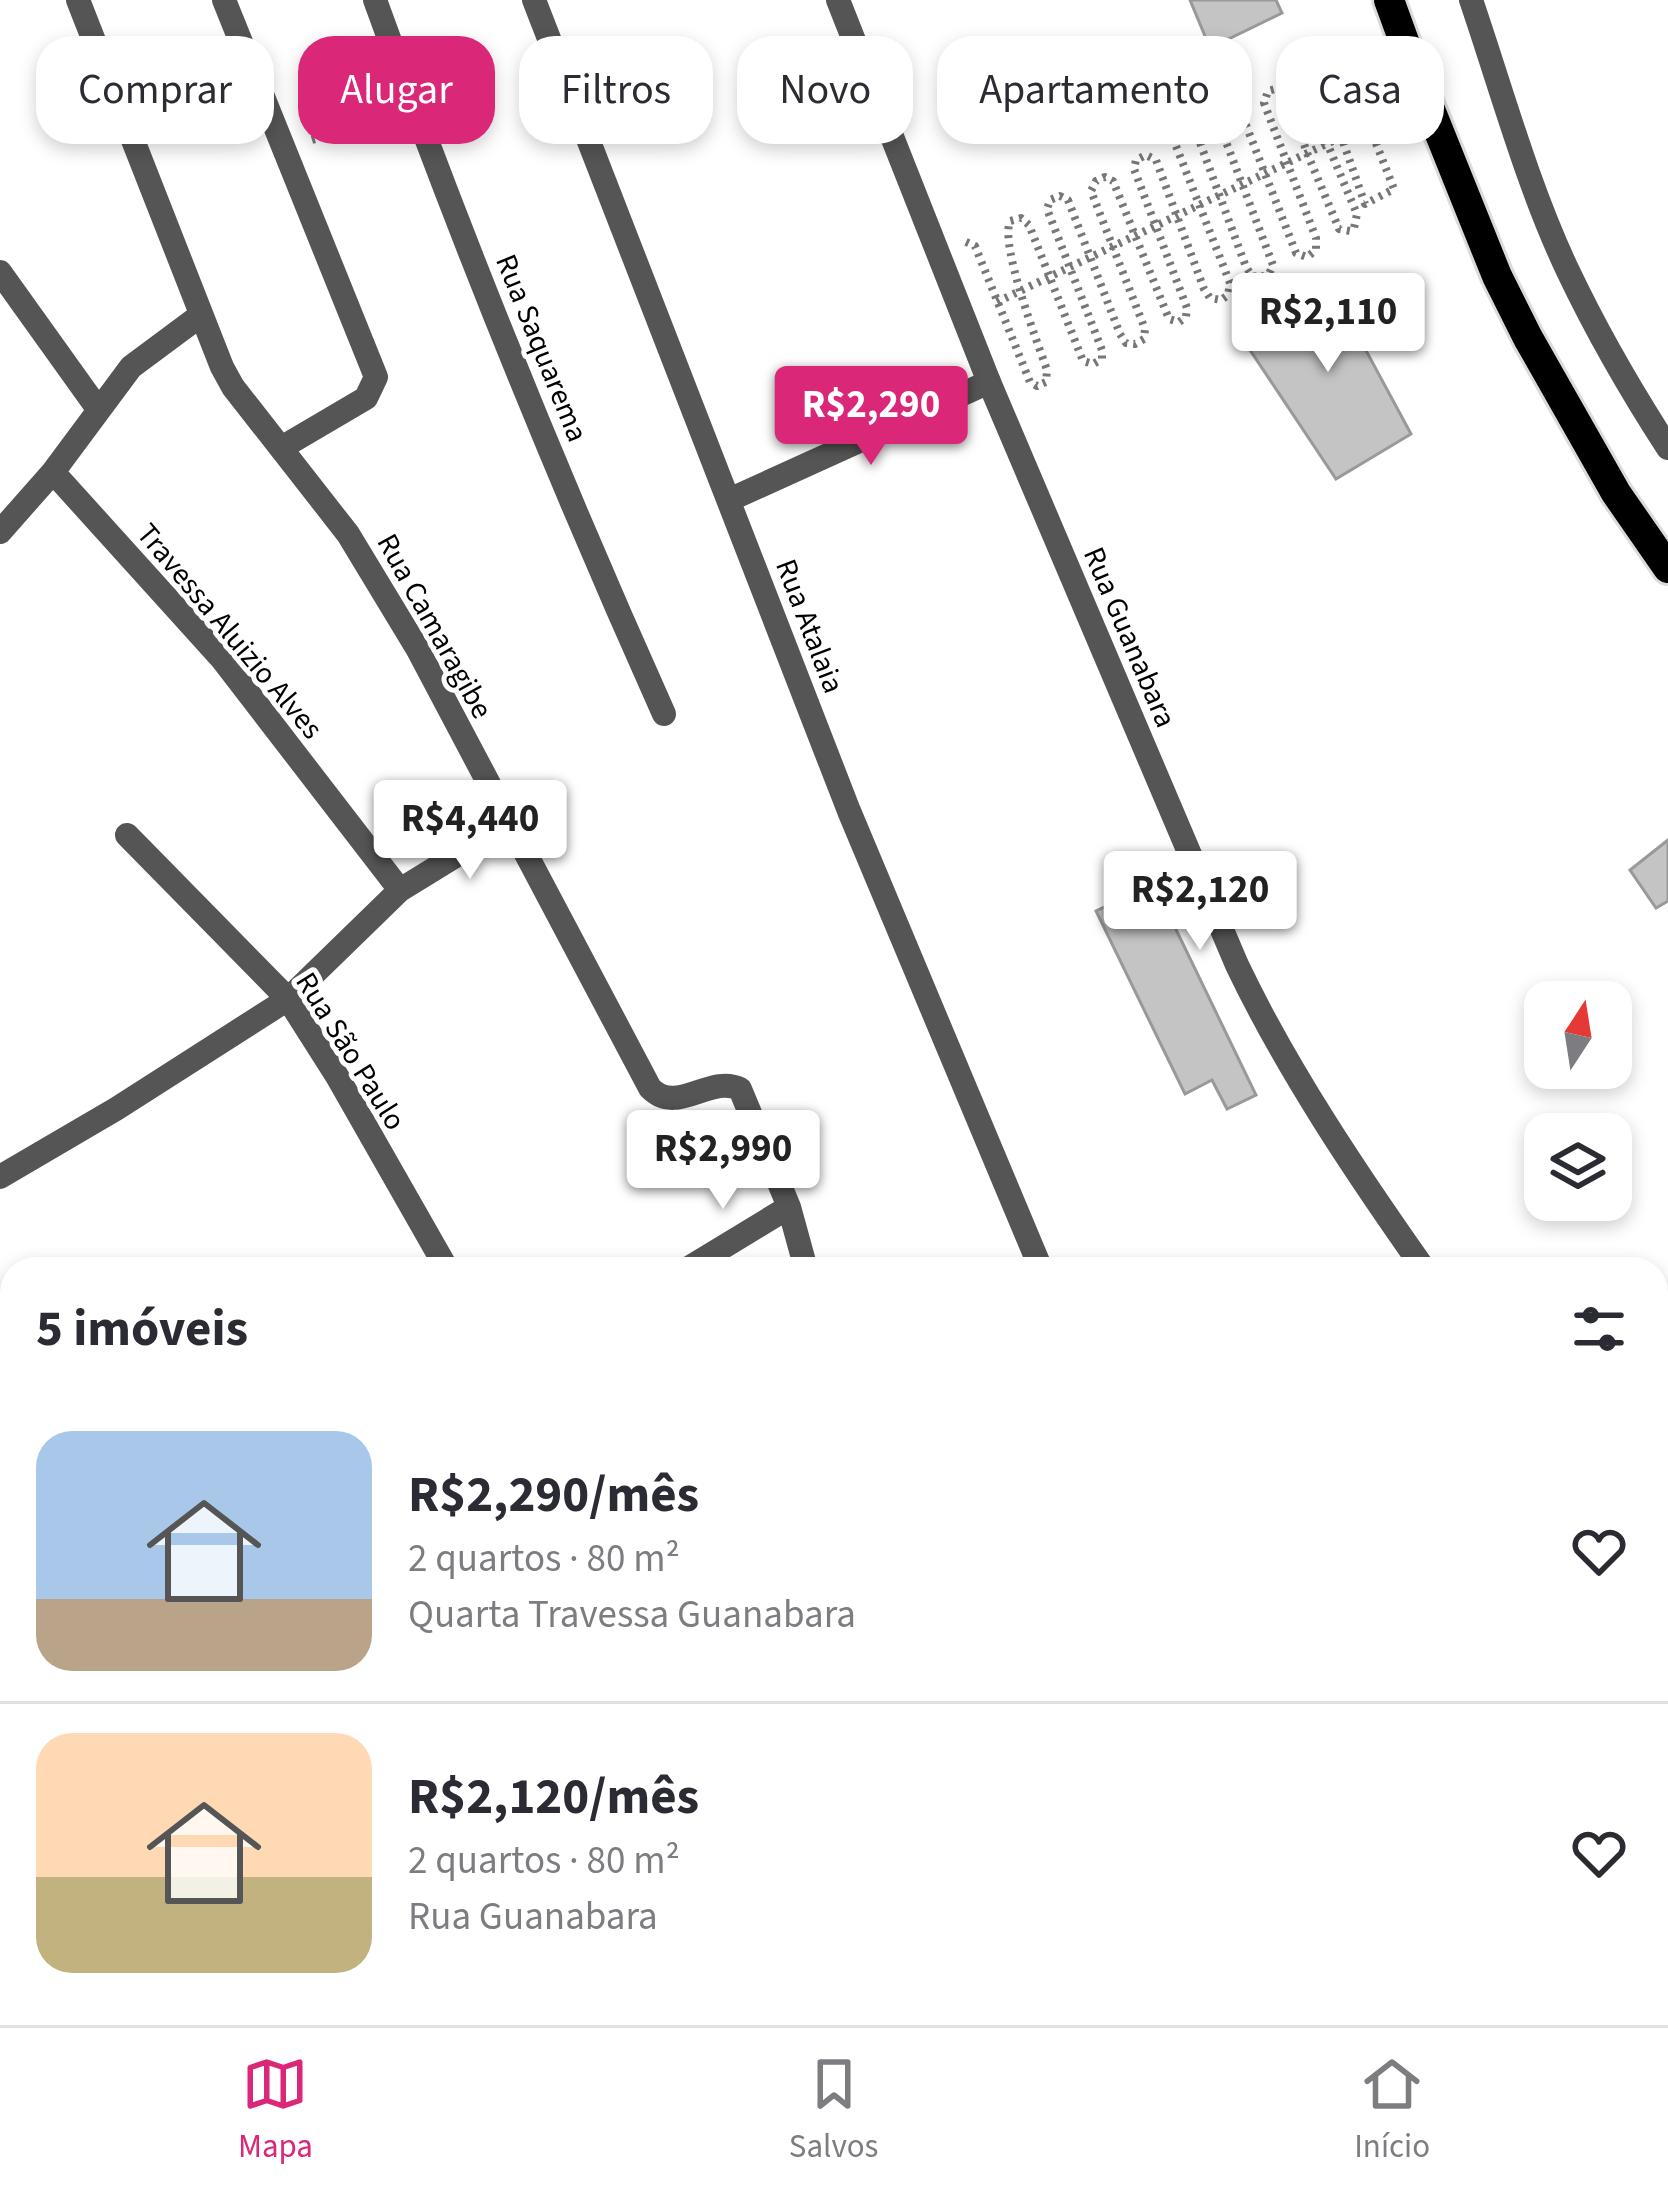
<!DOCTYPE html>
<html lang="pt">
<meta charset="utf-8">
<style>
body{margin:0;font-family:"Source Sans 3",sans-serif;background:#f2f2f3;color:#2b2b33;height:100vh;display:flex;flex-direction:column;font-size:45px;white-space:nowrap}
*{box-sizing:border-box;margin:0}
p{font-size:39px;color:#7c7c81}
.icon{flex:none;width:66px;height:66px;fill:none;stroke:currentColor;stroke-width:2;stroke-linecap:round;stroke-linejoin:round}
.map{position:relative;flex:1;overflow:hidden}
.side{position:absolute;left:0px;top:1257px;width:1668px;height:768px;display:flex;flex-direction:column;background:#fff;border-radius:36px 36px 0 0;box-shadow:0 6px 18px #0003}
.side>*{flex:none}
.guide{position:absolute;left:36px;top:36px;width:1596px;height:108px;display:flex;gap:24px}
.needle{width:78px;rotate:12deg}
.tools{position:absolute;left:1524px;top:981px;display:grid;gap:24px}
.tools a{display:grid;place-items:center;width:108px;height:108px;border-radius:24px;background:#fff;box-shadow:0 6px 18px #0003;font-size:60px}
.price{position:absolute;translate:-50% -102px;padding:0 27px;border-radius:12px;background:#fff;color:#222;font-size:39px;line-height:78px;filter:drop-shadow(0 3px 6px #0008)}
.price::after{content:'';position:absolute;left:50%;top:72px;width:36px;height:27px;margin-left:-18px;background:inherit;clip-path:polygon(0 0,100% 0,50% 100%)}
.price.on{background:#db2777;color:#fff}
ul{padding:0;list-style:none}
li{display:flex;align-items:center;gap:36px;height:300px;padding:0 36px}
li+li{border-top:3px solid #e1e1e2}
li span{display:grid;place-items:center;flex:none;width:336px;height:240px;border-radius:36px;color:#555}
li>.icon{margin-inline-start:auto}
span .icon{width:144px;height:144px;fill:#fffc;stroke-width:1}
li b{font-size:51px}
h2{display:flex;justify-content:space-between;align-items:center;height:144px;padding:0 36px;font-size:51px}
.pill{padding:0 42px;border-radius:36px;background:#fff;box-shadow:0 6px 18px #0003;font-size:42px;line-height:108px}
.pill.on{background:#db2777;color:#fff}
.tabs{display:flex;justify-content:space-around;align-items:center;height:168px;border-top:3px solid #e1e1e2;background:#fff;font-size:33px;color:#7c7c81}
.tabs a{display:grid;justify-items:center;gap:6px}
.tabs .on{color:#db2777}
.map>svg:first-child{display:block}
</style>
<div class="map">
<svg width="1668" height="2025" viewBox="0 0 1668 2025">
<rect width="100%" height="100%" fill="#fff"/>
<!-- building -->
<path fill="#c4c4c4" stroke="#999" stroke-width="3" d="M1190,0H1276L1282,13L1210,48Z
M1319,283L1328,296L1354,288L1376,330L1363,345L1411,434L1336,479L1236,329Z
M1668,840V901L1656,908L1630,870Z
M1154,884L1256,1095L1227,1109L1212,1080L1185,1094L1096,911Z
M7,1462L12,1469V1540L0,1549V1469Z
M12,1568V1637L3,1643L0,1639V1577Z
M1656,1685L1668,1705V1743L1656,1750Z"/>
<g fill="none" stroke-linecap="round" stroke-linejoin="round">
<defs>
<path id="primary" d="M1389,0L1417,77L1497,276L1528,338L1616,493L1668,568"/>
</defs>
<!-- primary casing -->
<use href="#primary" stroke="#dbdbdb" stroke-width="36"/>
<!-- path -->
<path stroke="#777" stroke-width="8" stroke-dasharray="3 6" stroke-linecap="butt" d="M312,140L390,116
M966,242L975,246L1030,382L1037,386L1046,382L1047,370C1037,341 1000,246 1010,221L1021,218L1029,225L1083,361L1093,364L1102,359V350L1047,209L1050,200L1060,196L1068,200L1120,334L1126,343L1135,344L1144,339L1145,329L1091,191L1096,181L1105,177L1113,181L1169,319L1179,322L1186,317L1187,308L1134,169L1136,160L1146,155L1156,160L1204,289L1210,298L1221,300L1228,295L1230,283L1176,146L1182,137L1191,135L1199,140L1246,267L1252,276L1261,277L1269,274L1273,265L1223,134L1221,121L1226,113L1237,112L1244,120L1296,253L1307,257L1316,250V238L1264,103L1268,91L1279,88L1288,96L1307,153L1339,229L1350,231L1354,228L1357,214L1305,91L1310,81L1315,80L1323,85L1365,204L1394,189L1368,123L1345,75L1323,85
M997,302L1395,111"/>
<!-- pedestrian -->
<path stroke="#555" stroke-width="24" d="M1471,0C1501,88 1528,187 1568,271C1597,332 1631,391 1668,448"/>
<!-- minor -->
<path stroke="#555" stroke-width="24" d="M78,0L222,367L233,387L348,534L417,648L650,1088C677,1116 710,1074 740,1089L789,1207L806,1269
M224,0L376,377L366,398L281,448
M375,0C462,241 559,480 664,714
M534,0L849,811L1041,1269
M0,272L98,409
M53,472L222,659L400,890
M729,500L989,382
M0,532L53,472L131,367L201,315
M127,835L288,999L337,1076L447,1269
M0,1177L116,1109L288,999L400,890L509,823
M687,1269L789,1207
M0,1372L12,1392
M0,1680L12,1673
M1656,1952L1668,1967
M1285,2013L1296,2025
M238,2025L261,2013
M1075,2025L1095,2013"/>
<!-- tertiary -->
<path stroke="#555" stroke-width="24" d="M838,0L989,382L1237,965C1287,1070 1357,1174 1424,1269
M1656,1582L1668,1597"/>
<!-- secondary -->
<path stroke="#222" stroke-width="24" d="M0,1771L12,1795
M121,2013L127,2025"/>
<!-- primary -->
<use href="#primary" stroke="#000" stroke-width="30"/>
</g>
<g text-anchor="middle" stroke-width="10" stroke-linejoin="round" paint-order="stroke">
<!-- street labels -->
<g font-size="30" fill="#000" stroke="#fff">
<text transform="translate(542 348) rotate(68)" y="10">Rua Saquarema</text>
<text transform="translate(435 626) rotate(61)" y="10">Rua Camaragibe</text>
<text transform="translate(810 626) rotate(69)" y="10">Rua Atalaia</text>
<text transform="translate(230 631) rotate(50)" y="10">Travessa Aluizio Alves</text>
<text transform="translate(1130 637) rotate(67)" y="10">Rua Guanabara</text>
<text transform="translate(351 1051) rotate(58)" y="10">Rua São Paulo</text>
</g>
</g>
</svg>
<div class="tools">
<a><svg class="needle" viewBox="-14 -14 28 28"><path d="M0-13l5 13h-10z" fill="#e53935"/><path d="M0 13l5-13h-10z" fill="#7c7c81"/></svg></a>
<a><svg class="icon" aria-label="layers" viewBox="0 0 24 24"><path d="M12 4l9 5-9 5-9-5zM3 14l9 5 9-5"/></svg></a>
</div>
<b class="price" style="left:1328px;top:375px">R$2,110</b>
<b class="price on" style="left:871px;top:468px">R$2,290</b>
<b class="price" style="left:470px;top:882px">R$4,440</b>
<b class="price" style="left:1200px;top:953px">R$2,120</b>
<b class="price" style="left:723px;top:1212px">R$2,990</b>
<div class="guide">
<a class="pill">Comprar</a>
<a class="pill on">Alugar</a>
<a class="pill">Filtros</a>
<a class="pill">Novo</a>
<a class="pill">Apartamento</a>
<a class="pill">Casa</a>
</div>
<section class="side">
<h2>5 imóveis<svg class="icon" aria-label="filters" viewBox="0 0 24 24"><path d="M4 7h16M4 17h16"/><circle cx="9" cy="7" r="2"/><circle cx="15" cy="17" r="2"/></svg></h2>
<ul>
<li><span style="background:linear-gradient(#a9c7e8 70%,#b9a48a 0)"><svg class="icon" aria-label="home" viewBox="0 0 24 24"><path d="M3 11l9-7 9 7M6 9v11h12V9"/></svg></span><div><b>R$2,290/mês</b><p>2 quartos · 80 m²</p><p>Quarta Travessa Guanabara</p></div><svg class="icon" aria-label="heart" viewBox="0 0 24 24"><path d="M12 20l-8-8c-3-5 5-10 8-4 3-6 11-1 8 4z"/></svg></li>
<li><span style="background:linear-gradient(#ffd9b3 60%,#c2b280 0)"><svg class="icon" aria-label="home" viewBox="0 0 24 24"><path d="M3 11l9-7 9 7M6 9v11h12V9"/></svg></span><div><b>R$2,120/mês</b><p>2 quartos · 80 m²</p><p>Rua Guanabara</p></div><svg class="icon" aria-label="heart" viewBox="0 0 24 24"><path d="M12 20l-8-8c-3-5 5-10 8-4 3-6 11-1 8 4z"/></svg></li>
</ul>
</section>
</div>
<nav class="tabs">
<a class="on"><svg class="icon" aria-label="map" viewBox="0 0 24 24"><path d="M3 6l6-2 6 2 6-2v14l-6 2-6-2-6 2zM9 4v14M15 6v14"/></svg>Mapa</a>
<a><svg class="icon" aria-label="saved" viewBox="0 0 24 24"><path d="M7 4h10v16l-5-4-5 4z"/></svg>Salvos</a>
<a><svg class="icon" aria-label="home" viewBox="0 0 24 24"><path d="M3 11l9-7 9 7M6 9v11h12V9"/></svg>Início</a>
</nav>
